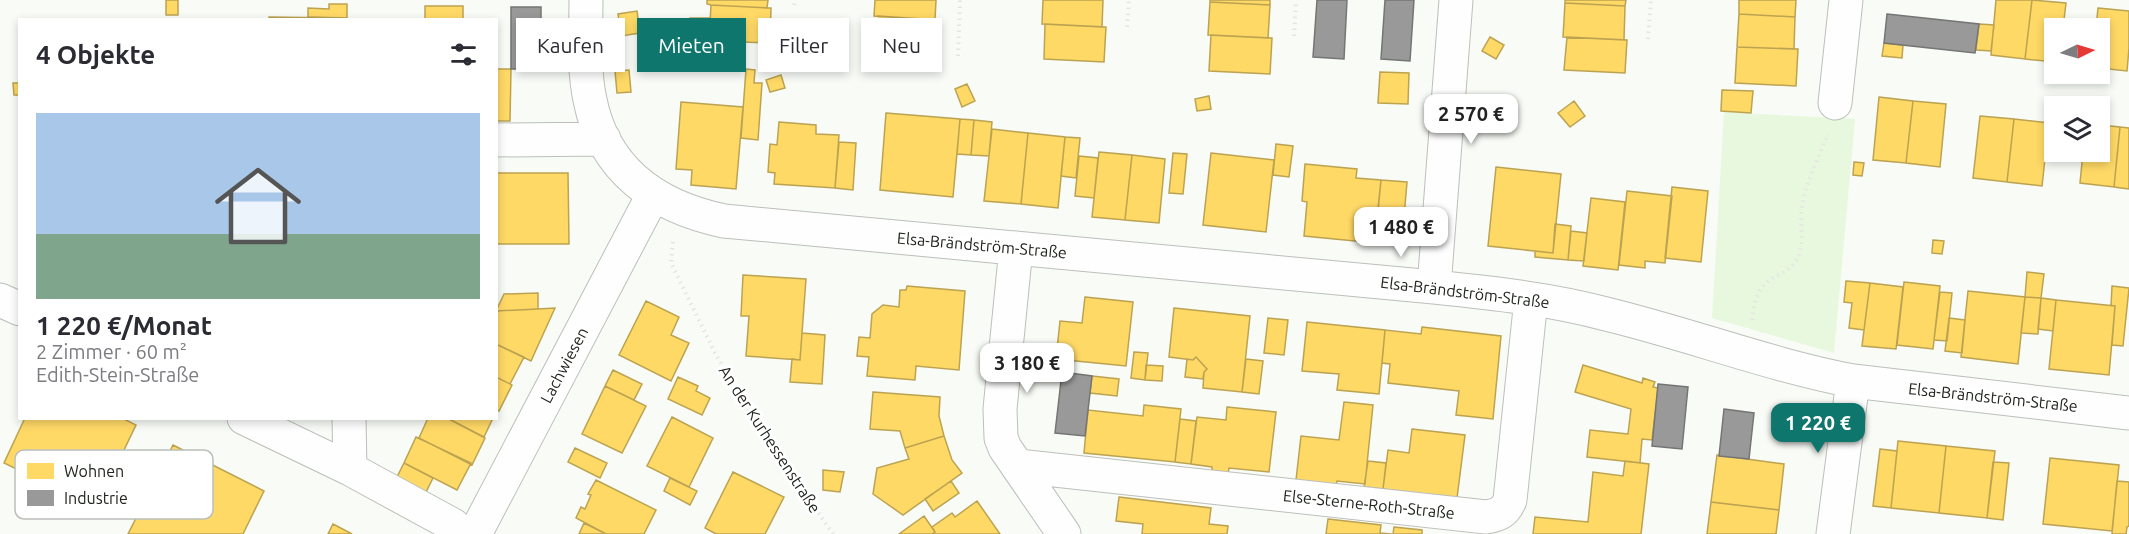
<!DOCTYPE html>
<html lang="de">
<meta charset="utf-8">
<style>
body{margin:0;font-family:Ubuntu,sans-serif;background:#f7f7f7;color:#2b2b33;height:100vh;display:flex;flex-direction:column;font-size:22px;white-space:nowrap}
*{box-sizing:border-box;margin:0}
p{font-size:20px;color:#7c7c81}
.icon{flex:none;width:33px;height:33px;fill:none;stroke:currentColor;stroke-width:2;stroke-linecap:round;stroke-linejoin:round}
.map{position:relative;flex:1;overflow:hidden}
.details{position:absolute;left:18px;top:18px;width:480px;height:402px;display:flex;flex-direction:column;background:#fff;border-radius:0px;box-shadow:0 3px 9px #0003}
.details>*{flex:none}
.hud{position:absolute;left:516px;top:18px;width:570px;height:54px;display:flex;gap:12px}
.needle{width:39px;rotate:85deg}
.controls{position:absolute;left:2044px;top:18px;display:grid;gap:12px}
.controls a{display:grid;place-items:center;width:66px;height:66px;border-radius:0px;background:#fff;box-shadow:0 3px 9px #0003;font-size:30px}
.price{position:absolute;translate:-50% -51px;padding:0 14px;border-radius:12px;background:#fff;color:#222;font-size:20px;line-height:39px;filter:drop-shadow(0 2px 3px #0008)}
.price::after{content:'';position:absolute;left:50%;top:36px;width:18px;height:14px;margin-left:-9px;background:inherit;clip-path:polygon(0 0,100% 0,50% 100%)}
.price.selected{background:#0f766e;color:#fff}
ul{padding:0;list-style:none}
li{display:grid;align-content:center;gap:12px;height:318px;padding:0 18px}
li+li{border-top:2px solid #e1e1e2}
li span{display:grid;place-items:center;height:186px;border-radius:0px;color:#555}
li>.icon{margin-inline-start:auto}
span .icon{width:108px;height:108px;fill:#fffc;stroke-width:1}
li b{font-size:26px}
h2{display:flex;justify-content:space-between;align-items:center;height:72px;padding:0 18px;font-size:26px}
.pill{padding:0 21px;border-radius:0px;background:#fff;box-shadow:0 3px 9px #0003;font-size:21px;line-height:54px}
.pill.selected{background:#0f766e;color:#fff}
.map>svg:first-child{display:block}
</style>
<div class="map">
<svg width="2129" height="534" viewBox="0 0 2129 534">
<rect width="100%" height="100%" fill="#f8fbf6"/>
<!-- green -->
<path fill="#e8f8de" d="M1724,112L1855,119L1834,353L1712,318Z"/>
<!-- homes -->
<path fill="#ffd966" stroke="#bca351" stroke-width="1.5" d="M166,0H178V15H166Z
M707,0H768L767,8L711,5L707,4Z
M875,0H936L935,20L874,16Z
M1043,0H1103L1102,27L1042,24Z
M1210,0H1270V5L1210,2Z
M1565,0H1626L1625,6L1565,3Z
M1739,0H1796L1795,17L1739,14Z
M1996,0H2032L2025,59L1991,55Z
M2032,0L2066,3L2063,28H2055V62L2025,59Z
M1210,2L1270,5L1268,38L1208,35Z
M1565,3L1625,6L1624,40L1563,37Z
M329,4H347V18L308,17V8L329,9Z
M711,5L771,8L770,43L709,41Z
M425,6H463V19L479,20H414L425,19Z
M2098,8L2129,11V48L2127,71L2100,68V28H2096Z
M637,11L640,33L621,36L618,14Z
M1739,14L1795,17L1794,49L1737,47Z
M878,16L938,20L936,52L876,49Z
M269,17L339,18V20H269Z
M690,18H710L709,41L739,42V52L689,50Z
M1045,24L1106,27L1104,62L1044,59Z
M1979,24L1994,25L1991,51L1976,50Z
M1211,35L1272,38L1270,74L1209,71Z
M665,37L670,55L649,61L644,43Z
M1490,37L1504,45L1496,59L1482,51Z
M1567,37L1627,40L1625,73L1564,70Z
M1884,43L1903,45L1902,58L1882,56Z
M788,45H797L796,55H788Z
M820,47L824,62L805,67L802,52Z
M1737,47L1798,49L1796,86L1735,83Z
M672,53H681L680,64L671,63Z
M709,59H723V66H709Z
M496,69H511L510,121H496Z
M746,69L755,70L754,83H762L758,140L741,138Z
M629,70L631,92L617,93L615,71Z
M1380,72L1409,73L1408,104L1378,103Z
M781,75L785,88L770,92L766,80Z
M13,83H20V95H14Z
M967,84L975,101L962,107L955,89Z
M1722,90L1753,91L1751,113L1721,111Z
M1209,96L1211,109L1197,111L1195,99Z
M1879,97L1913,101L1906,163L1873,160Z
M1574,101L1585,116L1570,127L1558,113Z
M1913,101L1946,104L1940,167L1906,163Z
M681,102L743,107L736,189L691,185L692,170L676,169Z
M886,113L960,119L953,197L880,190Z
M1980,116L2014,119L2007,182L1973,178Z
M960,119L974,120L971,155L957,154Z
M2014,119L2049,123L2042,186L2007,182Z
M974,120L992,122L989,156L971,155Z
M779,122L816,125V134L839,135L835,188L774,184L775,173L768,172L770,144L777,145Z
M2100,125L2120,127L2114,187L2080,183L2083,152H2100Z
M2120,127L2129,128V189L2114,187Z
M992,129L1028,133L1021,204L984,201Z
M1028,133L1065,137L1058,208L1021,204Z
M1065,137L1080,138L1076,178L1061,176Z
M839,142L856,143L853,190L835,188Z
M1276,144L1293,146L1289,177L1273,175Z
M1099,152L1132,155L1125,220L1092,217Z
M1173,153L1187,154L1183,194L1169,193Z
M1211,153L1274,160L1266,232L1203,225Z
M1132,155L1165,159L1159,223L1125,220Z
M1079,156L1098,158L1094,198L1075,196Z
M1854,162L1864,163L1862,176L1853,175Z
M1305,164L1357,169L1356,178L1381,180L1375,243L1304,236L1307,202L1302,201Z
M1496,167L1561,174L1553,253L1488,246Z
M496,173H568L569,244H496Z
M1381,180L1407,182L1403,229L1376,227Z
M1672,187L1708,191L1701,262L1665,258Z
M1627,191L1672,196L1665,263L1645,261V268L1619,265Z
M1591,198L1625,202L1618,270L1583,266Z
M1555,224L1571,226L1568,260L1535,257V251L1553,253Z
M1571,231L1587,233L1584,261L1568,260Z
M1933,240L1944,241L1942,254L1932,253Z
M2027,272L2044,274L2041,298L2025,297Z
M743,275L806,279L800,360L746,356L749,316H741Z
M1846,281L1870,283L1864,330L1849,328L1852,303L1844,302Z
M1904,282L1940,286L1933,349L1897,345Z
M1870,283L1903,287L1896,349L1862,346Z
M907,286L965,291L959,370L916,366L915,380L867,376L869,357L857,356L859,337L870,338L872,314L883,305L899,307L900,290H906Z
M2112,286L2129,288L2123,346L2112,345L2115,306H2111Z
M1968,291L2025,297L2018,364L1961,357Z
M1940,292L1952,293L1947,341L1934,340Z
M538,293V309L496,311L504,294Z
M1085,297L1133,302L1126,366L1056,359L1060,321L1082,323Z
M2025,297L2041,298L2038,334L2021,333Z
M2041,298L2056,300L2053,331L2038,329Z
M2056,300L2115,306L2109,375L2049,369Z
M646,301L679,317L671,335L689,343L671,381L619,355Z
M555,308L531,361L496,344V311Z
M1174,308L1250,316L1242,392L1203,388L1204,372L1207,369L1196,357L1193,360L1169,357Z
M1268,318L1288,320L1284,355L1264,353Z
M1949,318L1965,320L1962,353L1945,351Z
M1307,322L1385,330L1379,394L1337,390L1339,374L1302,371Z
M1422,327L1501,336L1493,419L1456,415L1459,391L1388,383L1390,364L1382,363L1385,330L1421,334Z
M802,333L825,335L822,384L790,382L792,359L800,360Z
M496,344L524,357L510,384L496,377Z
M1134,352L1148,353L1145,380L1131,378Z
M1196,357L1207,369L1204,372L1203,379L1185,377L1187,359L1193,360Z
M1246,359L1263,361L1259,394L1242,392Z
M1146,365L1163,366L1162,381L1145,380Z
M1583,365L1642,383L1643,378L1655,382L1653,387L1658,388L1652,440L1642,439L1640,463L1587,457L1590,430L1628,434L1631,409L1575,392Z
M613,370L642,384L634,400L605,386Z
M1092,376L1119,379L1117,396L1090,393Z
M496,377L512,385L499,411L496,410Z
M678,377L698,386L696,391L710,398L702,415L668,399Z
M605,386L646,406L622,453L582,434Z
M873,392L940,397L939,416L944,436L905,448L900,431L870,429Z
M1344,402L1373,405L1365,484L1337,481L1336,485L1296,480L1301,436L1339,440Z
M1144,405L1181,409L1175,462L1084,453L1088,410L1143,416Z
M1227,407L1276,412L1269,472L1229,468L1228,474L1212,472V467L1191,464L1197,417L1226,420Z
M672,417L713,438L689,487L647,466Z
M25,418H122L136,425L96,508L4,463Z
M428,418H447L485,438L472,465L419,438Z
M447,418H493L484,437Z
M1180,419L1196,421L1191,464L1175,462Z
M1412,429L1465,435L1457,498L1383,489L1388,450L1409,453Z
M944,436L952,460L962,473L903,515L873,494L877,468L909,459L905,448Z
M416,437L471,463L457,490L404,463Z
M1898,441L1946,446L1939,513L1891,508Z
M173,445L264,491L243,534H128Z
M1946,446L1995,451L1987,518L1939,513Z
M575,448L607,463L600,478L568,462Z
M1880,449L1897,451L1891,508L1873,506Z
M1717,455L1784,464L1779,510L1711,502Z
M2050,458L2119,465L2112,531L2043,524Z
M1368,461L1386,463L1383,489L1364,487Z
M1625,461L1649,464L1641,534H1533L1535,517L1588,522L1593,472L1623,476Z
M1993,462L2009,463L2003,520L1987,518Z
M404,463L433,478L426,492L397,477Z
M823,470L844,472L840,492L823,490Z
M733,472L784,497L765,534H716L705,528Z
M670,478L697,491L690,505L664,491Z
M596,480L656,510L644,534H606L576,518L581,507L585,509L591,495L588,494Z
M951,481L959,493L933,511L925,499Z
M2117,481L2129,482V526L2127,527L2126,534H2112Z
M1119,497L1211,508L1209,524L1228,526L1227,534H1142L1143,524L1116,521Z
M977,501L1000,534H932L935,532L932,527L952,513L955,517Z
M1711,502L1779,510L1776,534H1707Z
M924,516L935,532L932,534H899Z
M1328,519L1381,525L1380,533L1392,534H1326Z
M584,523L606,534H579Z
M333,524L352,534H328Z
M1394,527L1422,530V534H1393Z"/>
<!-- industry -->
<path fill="#999" stroke="#757674" stroke-width="1.5" d="M1317,0H1347L1344,59L1313,57Z
M1385,0H1414L1410,61L1381,59Z
M511,7H541V69H511Z
M1887,14L1979,24L1975,53L1884,43Z
M1062,372L1092,376L1085,436L1055,433Z
M1658,384L1688,387L1682,449L1652,446Z
M1724,409L1754,413L1749,459L1719,456Z"/>
<g fill="none" stroke-linecap="round" stroke-linejoin="round">
<defs>
<path id="minor" d="M586,0C586,33 583,68 590,100C604,171 657,207 724,221L1434,287C1492,293 1550,299 1606,314C1689,334 1769,365 1853,381L2129,413
M1835,103L1846,0
M496,140L604,139
M1016,248L1000,409L1001,438L1005,448L1064,534
M1434,287L1456,0
M0,300L20,309
M244,418L350,469L453,525L457,534
M349,418L350,469
M1018,466L1486,517C1499,515 1505,512 1510,500L1531,299
M475,534L653,195
M1833,534L1853,381"/>
</defs>
<!-- minor casing -->
<use href="#minor" stroke="#bcbfba" stroke-width="35"/>
<!-- path -->
<path stroke="#e4e6e3" stroke-width="4" stroke-dasharray="1.5 4.5" stroke-linecap="butt" d="M794,5L795,0
M1127,27L1129,0
M1294,36L1296,0
M1648,39L1651,0
M958,56L960,0
M673,242L671,263L715,353L753,418L833,534
M1752,320C1754,304 1756,290 1770,280C1779,274 1789,271 1796,261C1806,245 1799,225 1802,207C1806,182 1819,157 1828,134"/>
<!-- minor -->
<use href="#minor" stroke="#fefefe" stroke-width="33"/>
</g>
<g text-anchor="middle" stroke-width="6" stroke-linejoin="round" paint-order="stroke">
<!-- street labels -->
<g font-size="16" fill="#21261f" stroke="#fff">
<text transform="translate(982 245) rotate(5)" y="6">Elsa-Brändström-Straße</text>
<text transform="translate(1465 292) rotate(7)" y="6">Elsa-Brändström-Straße</text>
<text transform="translate(564 365) rotate(-62)" y="6">Lachwiesen</text>
<text transform="translate(1993 397) rotate(6)" y="6">Elsa-Brändström-Straße</text>
<text transform="translate(770 439) rotate(57)" y="6">An der Kurhessenstraße</text>
<text transform="translate(1369 504) rotate(6)" y="6">Else-Sterne-Roth-Straße</text>
</g>
</g>
<!-- legend -->
<rect x="15" y="450" width="198" height="69" rx="9" fill="#fff" stroke="#bcbebc" stroke-width="1.5"/>
<rect x="27" y="463" width="27" height="16" fill="#ffd966"/>
<rect x="27" y="490" width="27" height="16" fill="#999"/>
<g font-size="16" fill="#21261f">
<text x="64" y="477">Wohnen</text>
<text x="64" y="504">Industrie</text>
</g>
</svg>
<div class="controls">
<a><svg class="needle" viewBox="-14 -14 28 28"><path d="M0-13l5 13h-10z" fill="#e53935"/><path d="M0 13l5-13h-10z" fill="#7c7c81"/></svg></a>
<a><svg class="icon" aria-label="layers" viewBox="0 0 24 24"><path d="M12 4l9 5-9 5-9-5zM3 14l9 5 9-5"/></svg></a>
</div>
<b class="price" style="left:1471px;top:145px">2 570 €</b>
<b class="price" style="left:1401px;top:258px">1 480 €</b>
<b class="price" style="left:1027px;top:394px">3 180 €</b>
<b class="price selected" style="left:1818px;top:454px">1 220 €</b>
<div class="hud">
<a class="pill">Kaufen</a>
<a class="pill selected">Mieten</a>
<a class="pill">Filter</a>
<a class="pill">Neu</a>
</div>
<section class="details">
<h2>4 Objekte<svg class="icon" aria-label="filters" viewBox="0 0 24 24"><path d="M4 7h16M4 17h16"/><circle cx="9" cy="7" r="2"/><circle cx="15" cy="17" r="2"/></svg></h2>
<ul>
<li><span style="background:linear-gradient(#a9c7e8 65%,#7fa58c 0)"><svg class="icon" aria-label="home" viewBox="0 0 24 24"><path d="M3 11l9-7 9 7M6 9v11h12V9"/></svg></span><div><b>1 220 €/Monat</b><p>2 Zimmer · 60 m²</p><p>Edith-Stein-Straße</p></div></li>
</ul>
</section>
</div>
